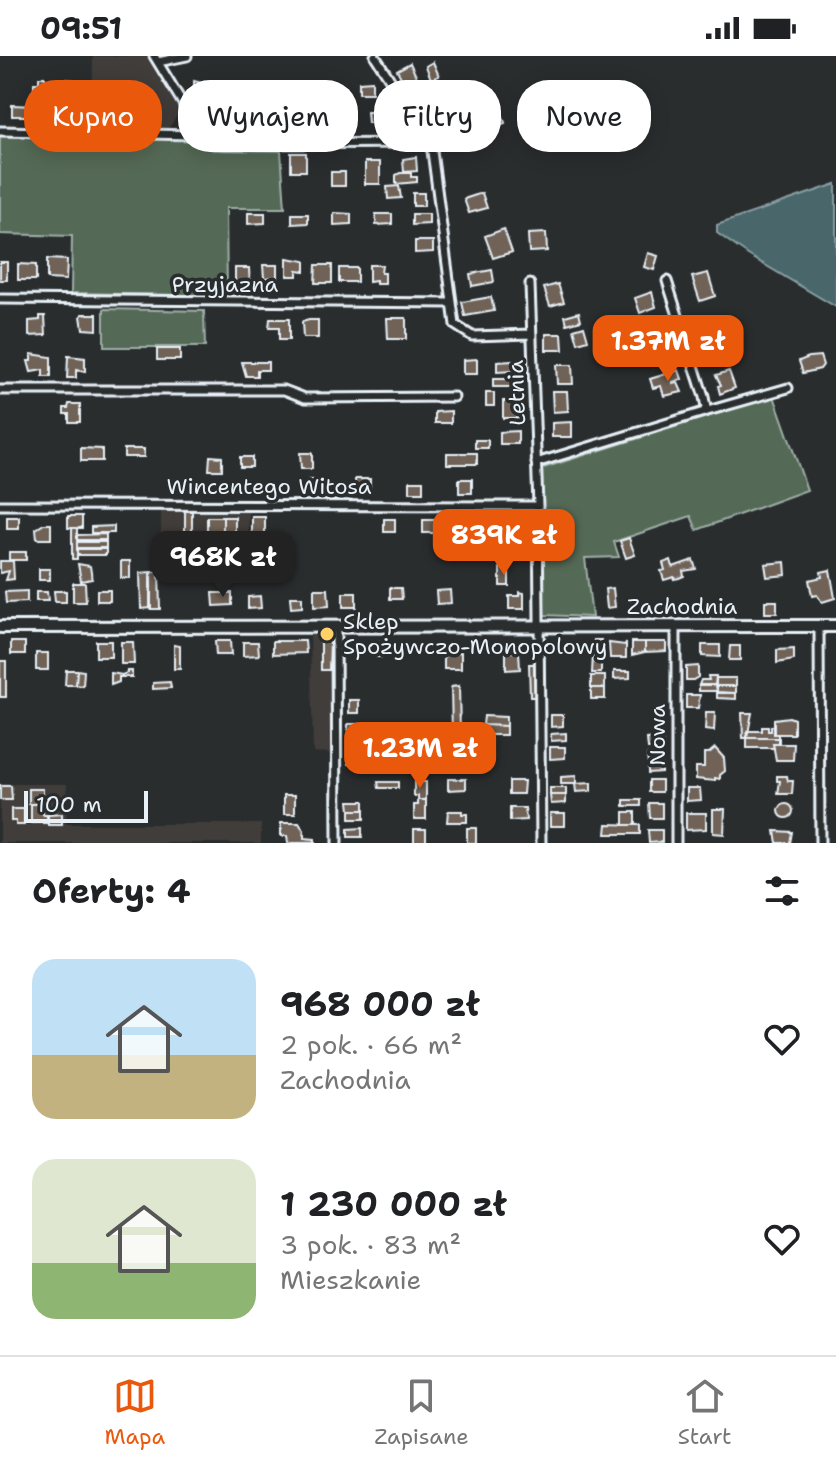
<!DOCTYPE html>
<html lang="pl">
<meta charset="utf-8">
<style>
body{margin:0;font-family:"Shantell Sans",sans-serif;background:#f6f6f6;color:#202124;height:100vh;display:flex;flex-direction:column;font-size:30px;white-space:nowrap}
*{box-sizing:border-box;margin:0}
p{font-size:26px;color:#757577}
.icon{flex:none;width:44px;height:44px;fill:none;stroke:currentColor;stroke-width:2;stroke-linecap:round;stroke-linejoin:round}
.map{position:relative;height:787px;overflow:hidden}
.side{display:flex;flex-direction:column;background:#fff;flex:1}
.side>*{flex:none}
.banner{position:absolute;left:24px;top:24px;width:788px;height:72px;display:flex;gap:16px}
.scale{position:absolute;left:24px;bottom:20px;width:124px;box-sizing:border-box;padding-left:8px;border:4px solid #e8f1f8;border-top:0;font-size:22px;line-height:28px;white-space:nowrap;color:#e8f1f8;-webkit-text-stroke:6px #2a2d2e;paint-order:stroke}
.price{position:absolute;translate:-50% -68px;padding:0 18px;border-radius:16px;background:#ea580c;color:#fff;font-size:26px;line-height:52px;filter:drop-shadow(0 2px 4px #0008)}
.price::after{content:'';position:absolute;left:50%;top:48px;width:24px;height:18px;margin-left:-12px;background:inherit;clip-path:polygon(0 0,100% 0,50% 100%)}
.price.active{background:#222;color:#fff}
ul{padding:0;list-style:none}
li{display:flex;align-items:center;gap:24px;height:200px;padding:0 32px}
li span{display:grid;place-items:center;flex:none;width:224px;height:160px;border-radius:24px;color:#555}
li>.icon{margin-inline-start:auto}
span .icon{width:96px;height:96px;fill:#fffc;stroke-width:1}
li b{font-size:34px}
h2{display:flex;justify-content:space-between;align-items:center;height:96px;padding:0 32px;font-size:34px}
.pill{padding:0 28px;border-radius:32px;background:#fff;box-shadow:0 4px 20px #0003;font-size:28px;line-height:72px}
.pill.active{background:#ea580c;color:#fff}
.status{display:flex;justify-content:space-between;align-items:center;height:56px;padding:0 40px;background:#fff;direction:ltr}
.status svg{height:22px;fill:currentColor}
.menu{display:flex;justify-content:space-around;align-items:center;height:112px;border-top:2px solid #e0e0e0;background:#fff;font-size:22px;color:#757577}
.menu a{display:grid;justify-items:center;gap:4px}
.menu .active{color:#ea580c}
.map>svg:first-child{display:block}
</style>
<div class="status"><b>09:51</b><svg viewBox="0 0 49 12"><path d="M0 12V9h3v3zM5 12V6h3v6zM10 12V3h3v9zM15 12V0h3v12zM26 1h20v11H26zM47 4h2v5h-2z"/></svg></div>
<div class="map">
<svg width="836" height="787" viewBox="0 0 836 787">
<rect width="100%" height="100%" fill="#2a2d2e"/>
<filter id="ink" filterUnits="userSpaceOnUse"><feTurbulence type="fractalNoise" baseFrequency=".0125" numOctaves="2"/><feDisplacementMap in="SourceGraphic" scale="16" xChannelSelector="R" yChannelSelector="G"/><feConvolveMatrix kernelMatrix="1 2 1 2 8 2 1 2 1" color-interpolation-filters="sRGB"/></filter>
<g filter="url(#ink)">
<!-- built -->
<path fill="#3f3d3a" d="M93,0H147L180,56L168,73L92,72Z
M161,455H249L248,508L161,506Z
M310,577H332L330,697L313,696Z
M0,728H67L66,768H261V787H0Z"/>
<!-- green -->
<path fill="#546b57" stroke="#9eaea8" stroke-width="2" d="M0,79L159,81L191,84L213,94L281,95L285,152H226L227,240L71,237L72,180L0,178Z
M104,253L204,255L205,291H104Z
M774,340L807,434L697,474L691,460L614,486L619,501L585,502L592,561L543,559L540,540V413Z"/>
<!-- water -->
<path fill="#48666a" stroke="#889ea3" stroke-width="2" d="M836,128V251L748,199L717,177V169Z"/>
<!-- building -->
<path fill="#706256" stroke="#e8f1f8" stroke-width="2" d="M433,6L439,20L431,23L426,10Z
M410,7L417,22L405,29L397,14Z
M39,21H45V32L34,35V27H39Z
M63,23L75,24V29H69L70,48H63V41H57L58,26H63Z
M194,25L202,27L203,34L206,36L194,37Z
M372,25V37H359V26Z
M215 40a7 7 0 1 1 14 0a7 7 0 1 1-14 0Z
M115,44H126L125,61H115Z
M39,45L54,46L53,62L39,61Z
M499,48L505,67L497,70L491,51Z
M12,49L34,50V60H12Z
M387,50L391,67H368L367,56H373V51Z
M468,51L477,69L470,73L460,55Z
M77,52H88L87,63L77,62Z
M341,56L342,70L331,71L329,57Z
M222,59L223,75L210,76V63Z
M275,62H297V71L275,74Z
M291,97H306V115H291Z
M416,101L417,115L404,116L403,103Z
M365,106H380V128H365Z
M331,116H345V130H331Z
M400,117H411V121H417V126L396,128V119Z
M399,130L401,142L388,143L387,131Z
M413,137H424V150H413Z
M482,137L487,152L469,157L464,143Z
M248,157H265V167L248,168Z
M334,157L351,158V168L334,169Z
M292,158H308V167L292,168Z
M376,158H392V168L376,169Z
M412,158H429V168L412,169Z
M504,173L512,196L493,202L485,180Z
M546,177L547,195L529,196L528,178Z
M415,185H433V196L415,197Z
M648,197L658,200L654,214L644,211Z
M287,202L305,205V215L297,214V220H287Z
M47,203L67,204L66,224L47,223Z
M0,206H7V224H0Z
M18,208L36,209V224H18Z
M263,209H277V221L264,222Z
M316,209H332V227H315Z
M369,209H382L381,217H385V228H376V225L369,226Z
M235,212H249L250,230H235Z
M339,212H357V226H339Z
M492,214L494,226L472,230L470,218Z
M708,217L715,240L700,245L692,221Z
M558,228L564,246L550,250L544,232Z
M652,236L656,251L640,257L635,242Z
M491,241L494,255L465,260L462,246Z
M579,256L581,264L567,268L565,260Z
M83,258H97V274L83,273L81,260Z
M40,260H45L46,279L29,280V265L40,264Z
M387,262H406V283H388Z
M270,263H289V284H279V272H269Z
M309,264H318V282H303L302,266Z
M584,270L588,284L578,287L574,273Z
M662,271L664,279L661,280L664,290L650,295L645,280L651,278L650,275Z
M546,278H562L563,294H546Z
M157,293H180V304H157Z
M31,298L51,301V321H43V314L31,316L28,305H31Z
M68,300L85,302V316L76,314V322H67Z
M820,300L823,309L820,313L803,317L799,305L809,301Z
M477,303V318H463V304Z
M512,305L513,315L497,316V306Z
M242,306H268V314H257V320H246Z
M556,309H572L573,328H557Z
M679,314L682,323L673,326V328L678,327L682,336L664,340L661,330L653,332L650,323Z
M729,315L735,332L720,338L718,330L721,329L716,319Z
M493,323H513V331H493Z
M552,335H567L568,355L553,356Z
M486,337H494V350H486Z
M503,345H518V362H503Z
M69,348H80V366H69V358H64V352H68Z
M451,355V367H435V356Z
M572,366V381H552V367Z
M518,375V388H500V376Z
M475,384H488V392H475Z
M81,392L102,393V405H81Z
M124,393H144V401H124Z
M300,397H312V413H301Z
M447,397H477V408H447Z
M210,400L222,401V414H209Z
M240,401H252V411H240Z
M355,423H370V437H355Z
M459,423H472V437H459Z
M308,424H322L323,438H308Z
M410,425H423V436H410Z
M185,455H192V505H185Z
M520,457L521,469L501,470L500,458Z
M68,460H82V472H68Z
M7,461H19V473H7Z
M207,461H223V500H207Z
M223,461H235V500H223Z
M252,461H265V480H252Z
M384,463H395V476H384Z
M485,463H492L491,485H485Z
M423,464H435V477H423Z
M468,464H479V482H468Z
M44,468H51V483H37L36,473Z
M114,470V477H91V471Z
M72,472H77V503H72Z
M106,478V484H77V479Z
M629,482L635,499L626,502L620,485Z
M77,486H106V492H77Z
M505,491H524V503H505Z
M77,493H106V499H77Z
M235,493H253V500H235Z
M9,496H26V504H9Z
M671,504L673,511L693,504L696,513L683,515L684,520L679,522L674,523V521L664,524L661,515L665,514L663,507Z
M0,505H13L14,523L6,524L9,515L0,517Z
M121,505H130V522H121Z
M785,506L786,519L767,521L765,508Z
M78,508L90,510L92,523L81,525Z
M500,512H509V530H500Z
M39,513H50V524H39Z
M830,514L835,542L822,546L817,539L812,540L809,524L822,521L821,516Z
M150,516V552L141,553L140,517Z
M151,516H159L160,553H151Z
M73,527H85L86,546H73Z
M390,532H401L402,543H390Z
M613,532L615,551L607,552L605,533Z
M314,533H328L329,550L314,551Z
M97,534H110V545H97Z
M450,534L451,547L437,548L436,535Z
M27,535V546L6,547L5,536Z
M54,535H66V546H55Z
M36,536H47L48,545H36Z
M519,536L524,537V553H509V540H519Z
M213,537H232V549L214,550Z
M343,537H356V551H343Z
M260,540L261,552L248,553V541Z
M290,541H302V551L291,552Z
M765,545H777V557H765Z
M594,584H601V617H592L593,599H588V594H593Z
M96,585H111V601H96Z
M215,585H230L231,599H216Z
M273,585H305L306,597L273,598Z
M321,585L330,586L329,614H321Z
M11,586H25V598H11Z
M121,586H133L134,608H121Z
M243,586H258L259,599L243,600Z
M390,586L391,601H377L376,587Z
M626,586V602H610L609,587L625,589Z
M632,586H645V596L632,599Z
M645,586H666V595L645,596Z
M174,589L180,590V613H174Z
M702,589H720V601L702,600Z
M730,590H740V604H729Z
M794,593V604L777,607V594Z
M461,596V613H444V597Z
M506,596H519L520,613L506,614Z
M36,597H48V614H36Z
M0,605H6V641H0Z
M529,608H536L537,641H530Z
M698,610V621L693,624H686V611Z
M66,614H77L76,629H65Z
M77,614L84,615L83,630L76,629Z
M127,615H132V621H119V626L111,629V617L122,619L127,617Z
M614,615H630V622L614,623Z
M591,620H605V632H591Z
M708,620H716L715,629H699L701,624H709Z
M716,622H736V630H716Z
M170,626L171,632L153,633V627Z
M699,629H716L717,635H699Z
M459,630L460,677H452L451,631Z
M717,630H736V637L717,636Z
M591,632H605V643H591Z
M717,637H736V643L717,642Z
M686,639H700L698,652H686Z
M349,644H359V657H349Z
M706,657H715L714,675L705,674Z
M742,657H752L747,682H743Z
M551,659H563V670L551,671Z
M484,660L506,661V670L483,669Z
M789,661L794,663V678H774V663Z
M348,668H359V679H348Z
M483,669L506,670V679H483Z
M771,670H774V678H778V682H747V675H762V671H768V675H771Z
M566,677V684L551,685V678Z
M348,679H360V689H348Z
M662,682L663,692L648,693L647,683Z
M747,682H779V688H773L774,692H747Z
M773,688H794L793,704H776Z
M406,691H420V695H425V703H406Z
M427,691H441V703H427Z
M448,691H462L461,695H466L467,702L443,703V695H447Z
M550,691H565V702L550,703Z
M715,692L724,702L725,715L720,719V723L715,722V725L696,723V711H704V697H709Z
M349,696H360L361,708H349Z
M369,697H387V712H370Z
M661,698V707L648,708L647,699Z
M661,707V716L648,717V708Z
M576,720V728H561V721Z
M777,720H787L788,725H793L792,738H778L780,725H777Z
M448,723H466V733L448,734Z
M649,724H662V736H649Z
M509,725H524L523,738H509Z
M378,726H398V732H379Z
M414,726H426V744H418V740H414Z
M591,727V735L576,736L575,728Z
M0,730H11L12,744H0Z
M550,732H566V739H550Z
M687,732H700L701,744L687,745Z
M29,733H43V744H47V754H43V748H29Z
M284,739H295V758H284Z
M550,739H566V747L551,748Z
M418,744H426V763H414V749H418Z
M624,744H641V750H624Z
M349,745H364V754H350Z
M649,747H662V762H650Z
M779 755a7 7 0 1 1 14 0a7 7 0 1 1-14 0Z
M31,748H43V759H47V767H31Z
M510,752H525L526,764L510,765Z
M11,753H24V769H16V765H11Z
M713,753H725L724,778L713,777Z
M350,754H364V763H350Z
M448,755H462V758H467V766H447Z
M624,756H635V769H624Z
M550,757H565V770H550Z
M686,757H706V773L686,774Z
M62,758V769H48V759Z
M281,767H299L304,775V782L315,783V787H288L287,780H281Z
M607,768L640,769V778H606Z
M362,772V781H348V773Z
M467,772H476V787H467Z
M414,773H426V787H414Z
M648,774H662V786L649,787Z
M775,775L792,776L790,787H777Z"/>
<g fill="none" stroke-linecap="round" stroke-linejoin="round">
<defs>
<path id="street" d="M154,0L191,61L196,79
M375,0L424,77L432,95L455,269L472,280L532,278
M158,6L187,0
M0,75L196,79L211,87L225,88L430,87
M530,228L538,450L541,787
M0,243L451,247
M0,334H284L305,342L454,341
M704,356L788,332
M536,407L704,356L706,352L704,341L667,225
M0,449L538,450
M819,570L820,787
M336,571L337,787
M676,787V570"/>
<path id="secondary" d="M0,571L836,570"/>
</defs>
<!-- street casing -->
<use href="#street" stroke="#e8f1f8" stroke-width="13"/>
<!-- secondary casing -->
<use href="#secondary" stroke="#e8f1f8" stroke-width="16"/>
<!-- street -->
<use href="#street" stroke="#2a2d2e" stroke-width="7"/>
<!-- secondary -->
<use href="#secondary" stroke="#2a2d2e" stroke-width="10"/>
</g>
</g>
<!-- markers -->
<circle fill="#ffd166" stroke="#2a2d2e" stroke-width="3" cx="327" cy="578" r="8"/>
<g text-anchor="middle" stroke-width="7" stroke-linejoin="round" paint-order="stroke">
<!-- street labels -->
<g font-size="22" fill="#e8f1f8" stroke="#2a2d2e">
<text x="225" y="236">Przyjazna</text>
<text transform="translate(516 337) rotate(-92)" y="8">Letnia</text>
<text x="269" y="438">Wincentego Witosa</text>
<text x="682" y="558">Zachodnia</text>
<text transform="translate(657 679) rotate(-90)" y="8">Nowa</text>
</g>
<!-- poi labels -->
<g font-size="22" fill="#e8f1f8" stroke="#2a2d2e" text-anchor="start">
<text x="343" y="573">Sklep<tspan x="343" dy="25">Spożywczo-Monopolowy</tspan></text>
</g>
</g>
</svg>
<div class="scale">100 m</div>
<b class="price" style="left:668px;top:327px">1.37M zł</b>
<b class="price" style="left:504px;top:521px">839K zł</b>
<b class="price active" style="left:223px;top:543px">968K zł</b>
<b class="price" style="left:420px;top:734px">1.23M zł</b>
<div class="banner">
<a class="pill active">Kupno</a>
<a class="pill">Wynajem</a>
<a class="pill">Filtry</a>
<a class="pill">Nowe</a>
</div>
</div>
<section class="side">
<h2>Oferty: 4<svg class="icon" aria-label="filters" viewBox="0 0 24 24"><path d="M4 7h16M4 17h16"/><circle cx="9" cy="7" r="2"/><circle cx="15" cy="17" r="2"/></svg></h2>
<ul>
<li><span style="background:linear-gradient(#bfe0f5 60%,#c2b280 0)"><svg class="icon" aria-label="home" viewBox="0 0 24 24"><path d="M3 11l9-7 9 7M6 9v11h12V9"/></svg></span><div><b>968 000 zł</b><p>2 pok. · 66 m²</p><p>Zachodnia</p></div><svg class="icon" aria-label="heart" viewBox="0 0 24 24"><path d="M12 20l-8-8c-3-5 5-10 8-4 3-6 11-1 8 4z"/></svg></li>
<li><span style="background:linear-gradient(#dfe7d0 65%,#8fb573 0)"><svg class="icon" aria-label="home" viewBox="0 0 24 24"><path d="M3 11l9-7 9 7M6 9v11h12V9"/></svg></span><div><b>1 230 000 zł</b><p>3 pok. · 83 m²</p><p>Mieszkanie</p></div><svg class="icon" aria-label="heart" viewBox="0 0 24 24"><path d="M12 20l-8-8c-3-5 5-10 8-4 3-6 11-1 8 4z"/></svg></li>
</ul>
</section>
<nav class="menu">
<a class="active"><svg class="icon" aria-label="map" viewBox="0 0 24 24"><path d="M3 6l6-2 6 2 6-2v14l-6 2-6-2-6 2zM9 4v14M15 6v14"/></svg>Mapa</a>
<a><svg class="icon" aria-label="saved" viewBox="0 0 24 24"><path d="M7 4h10v16l-5-4-5 4z"/></svg>Zapisane</a>
<a><svg class="icon" aria-label="home" viewBox="0 0 24 24"><path d="M3 11l9-7 9 7M6 9v11h12V9"/></svg>Start</a>
</nav>
